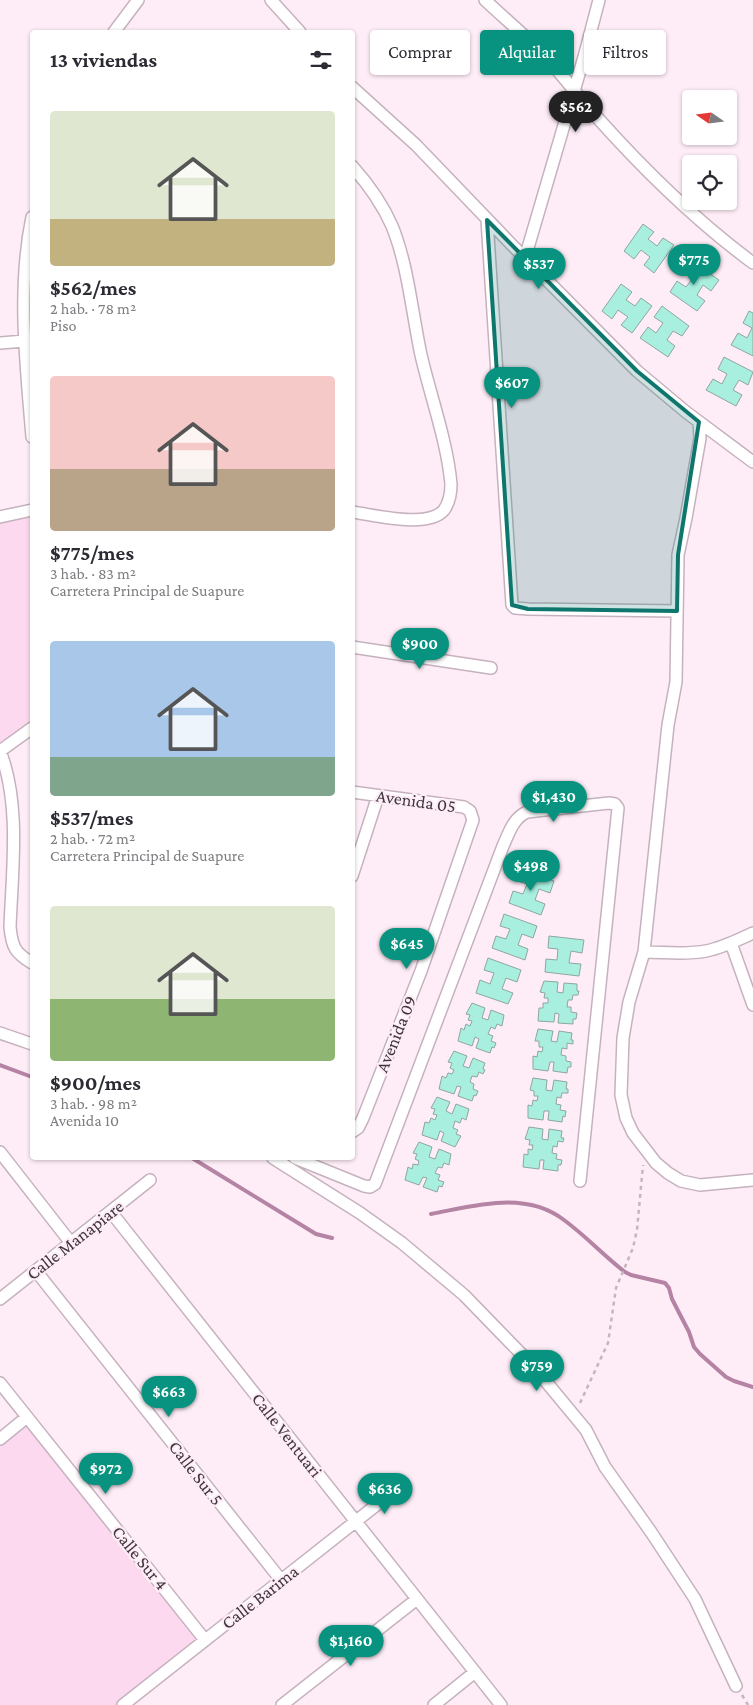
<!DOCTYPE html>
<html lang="es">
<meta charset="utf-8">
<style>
body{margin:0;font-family:"Crimson Pro",serif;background:#f2f2f3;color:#2b2b33;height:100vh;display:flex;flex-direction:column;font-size:19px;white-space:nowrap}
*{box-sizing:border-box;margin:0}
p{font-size:16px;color:#7c7c81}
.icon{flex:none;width:28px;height:28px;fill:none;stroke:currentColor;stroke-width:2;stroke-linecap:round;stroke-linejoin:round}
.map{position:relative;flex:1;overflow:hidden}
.panel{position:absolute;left:30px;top:30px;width:325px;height:1130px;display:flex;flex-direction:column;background:#fff;border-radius:5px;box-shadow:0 1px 4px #0004}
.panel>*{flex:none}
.top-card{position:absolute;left:370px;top:30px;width:308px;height:45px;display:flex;gap:10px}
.needle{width:32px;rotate:284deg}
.tools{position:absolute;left:682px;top:90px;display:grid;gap:10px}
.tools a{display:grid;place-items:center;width:55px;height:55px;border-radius:5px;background:#fff;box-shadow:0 1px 4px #0004;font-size:25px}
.price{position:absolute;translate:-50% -42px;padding:0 11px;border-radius:18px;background:#07937f;color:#fff;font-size:16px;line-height:32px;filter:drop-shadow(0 1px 2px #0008)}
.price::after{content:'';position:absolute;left:50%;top:30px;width:15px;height:11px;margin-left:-8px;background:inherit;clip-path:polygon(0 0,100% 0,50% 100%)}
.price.current{background:#222;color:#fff}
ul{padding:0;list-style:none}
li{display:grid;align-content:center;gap:10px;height:265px;padding:0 20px}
li span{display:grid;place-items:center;height:155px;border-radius:5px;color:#555}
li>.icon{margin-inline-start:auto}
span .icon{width:90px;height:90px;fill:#fffc;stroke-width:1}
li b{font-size:21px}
h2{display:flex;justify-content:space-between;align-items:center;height:60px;padding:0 20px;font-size:21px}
.chip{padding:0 18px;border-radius:5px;background:#fff;box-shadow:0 1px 4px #0004;font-size:18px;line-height:45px}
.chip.current{background:#07937f;color:#fff}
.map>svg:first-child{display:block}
</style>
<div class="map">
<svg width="753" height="1705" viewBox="0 0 753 1705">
<rect width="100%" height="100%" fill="#feedf7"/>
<!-- green -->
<path fill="#fdd9ef" d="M32,510V728L0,751V517Z
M27,1417L205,1640L123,1705H0V1439Z"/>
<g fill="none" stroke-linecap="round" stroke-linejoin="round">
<!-- stream -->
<path stroke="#b583a3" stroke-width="4" d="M0,1065L32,1077
M192,1158L316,1234L332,1238
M431,1214C474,1206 525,1190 564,1220C586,1236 604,1256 625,1272L631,1275L665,1283L669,1288L672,1299L689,1332L694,1347L700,1354L726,1377L734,1381L753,1387"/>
</g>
<!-- building -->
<path fill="#a9efdf" stroke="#8ea6a0" d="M643,224L654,232L648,239L657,246L663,238L674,245L654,273L644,265L650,257L641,250L634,259L624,251Z
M691,261L719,280L711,291L703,285L697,295L705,301L697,311L670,292L677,281L686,287L693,278L684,272Z
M621,284L632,292L626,300L635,306L641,298L652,306L632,333L621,325L628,317L618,310L612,319L602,311Z
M662,306L689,326L682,336L673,331L667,340L675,346L668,357L640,338L648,327L656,333L663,323L654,317Z
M749,311L753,313V356L731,345L738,333L747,338L752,328L743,323Z
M724,357L753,372L748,385L739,380L733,390L742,395L736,406L706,390L713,379L722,384L727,374L718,369Z
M521,869L554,881L550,893L539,889L535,900L545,904L541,915L509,903L513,891L523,894L527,884L517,881Z
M504,914L537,926L533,938L522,934L518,945L528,949L525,960L492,948L496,936L506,939L510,929L500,926Z
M549,936L584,940L582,953L571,951L569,963L581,964L579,976L545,972L546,959L557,960L558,949L548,948Z
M488,958L521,970L517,982L506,978L502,989L513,993L508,1004L476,993L480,980L490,984L494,973L484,970Z
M544,981L558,982L557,992L563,993L564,983L577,984V991H579L578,995H573L572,1000H568L567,1007H571V1012L577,1013L576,1019H573V1024L558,1023L559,1014L555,1013L554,1022L538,1021L539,1008H543V1003H548V998H544L545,993L540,992Z
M472,1003L485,1008L482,1018L488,1020L491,1010L504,1015L502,1026L497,1024L495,1029L491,1027L488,1034L493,1036L491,1041L496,1043L494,1048L492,1047L490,1053L476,1048L479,1039L475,1037L472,1046L458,1041L461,1028L464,1030L466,1024L470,1026L472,1021L468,1020L470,1015L466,1014Z
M538,1029L553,1031L551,1041L557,1042L559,1031L572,1033L571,1040H573V1044L567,1043V1049L562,1048L561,1055L566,1056V1061L571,1062V1067H568L567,1073L553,1071L554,1062H550L548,1071L533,1069V1056L537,1057L538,1051L542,1052L543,1047H539V1041H535Z
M454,1051L467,1056L463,1066L469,1068L473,1058L485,1063L483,1069L485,1070L483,1074L479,1072L477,1077L472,1076L470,1082L474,1084L473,1089L478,1091L476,1096L474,1095L472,1101L458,1096L461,1087L457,1086L454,1094L439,1089L442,1076L446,1078L448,1073L452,1074L454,1070L450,1068L452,1063L448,1062Z
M533,1078L547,1080L546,1090L552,1091L554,1080L567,1082L566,1089H568V1093H562L561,1098L557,1097L556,1104L561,1105L560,1110L566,1111L565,1117L563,1116L562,1122L548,1120L549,1111H544L543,1120L528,1118V1105L532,1106L533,1100L537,1101L538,1096H534V1091L530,1090Z
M437,1097L450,1102L446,1111L452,1114L456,1104L469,1109L466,1120L462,1118L460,1123L455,1121L453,1128L458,1130L456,1134L461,1136L455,1147L441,1141L444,1133L440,1131L437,1140L422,1135L425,1122L429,1123L431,1118L435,1120L437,1115L433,1114L435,1109L431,1108Z
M529,1127L543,1129L542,1139L548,1140L549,1129L562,1131L561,1138H564L563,1142L558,1141L557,1147L553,1146L552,1153L557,1154L556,1159L562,1160L561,1165H558V1171L543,1169L544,1160H540L539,1169L523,1167L524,1154L528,1155V1149L532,1150L533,1145H529L530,1140L525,1139Z
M419,1142L432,1147L429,1157L435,1159L439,1149L451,1154L449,1165L444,1163L442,1168L438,1167L435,1173L440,1175L438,1180L444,1182L442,1187L439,1186L437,1192L423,1187L427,1178L423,1177L419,1185L405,1180L408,1167L412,1169L413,1164L418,1165L419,1161L415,1159L417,1154L413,1153Z"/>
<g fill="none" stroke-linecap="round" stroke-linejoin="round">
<defs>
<path id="minor" d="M271,0L300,32
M485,0C505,19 527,37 546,57C563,76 578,96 595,115C643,169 695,220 753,263
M114,32L138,0
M352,87L416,145L512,245L637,371L686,412L753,462
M352,166C368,184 382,203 392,226C408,265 412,313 421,355C431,398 447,441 451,484C451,492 449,503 444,510C428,529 375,515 352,512
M32,217C17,289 26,364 32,437
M487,220L512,605L515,608L528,609L677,611
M525,258L584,57L599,0
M0,343L25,341
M699,422L700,438L686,518L678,555L676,682L668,725L644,952L629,1002L623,1038L621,1095L626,1118L633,1133L656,1163L668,1173L681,1181L700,1185L753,1180
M0,517L32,510
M352,647L491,668
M0,751C21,804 12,872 10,927C12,947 15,953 32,963
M0,751L32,728
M352,792L464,807L470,811L473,820L421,971L363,1118L358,1128L352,1132
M352,876L378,796
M731,943L753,1005
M644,952C664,952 686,955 706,951C722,948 738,940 753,933
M0,1033L32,1044
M0,1152L71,1243
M273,1158L360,1213L402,1243L464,1295L533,1366L586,1430L605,1467L651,1532L695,1599L736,1686
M295,1158L364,1186L370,1187L375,1184L503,846C509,833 513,818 527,812L609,803L615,804L618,808L580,1181
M111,1212L501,1705
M36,1271L281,1580
M0,1299L150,1180
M0,1383L205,1640
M0,1439L27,1417
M123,1705L398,1488
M282,1705L417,1599
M434,1705L475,1672"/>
</defs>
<!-- minor casing -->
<use href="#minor" stroke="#c6b2be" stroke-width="14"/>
<!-- path -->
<path stroke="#c4b6bf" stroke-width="2.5" stroke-dasharray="4 4" stroke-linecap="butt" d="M580,1403L608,1343L616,1288L633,1248L637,1230L643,1165
M742,1695L748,1705"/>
<!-- minor -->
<use href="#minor" stroke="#fff" stroke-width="11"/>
</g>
<!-- marked area -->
<path fill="#0f766e" fill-opacity="0.2" stroke="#0f766e" stroke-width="4" stroke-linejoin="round" d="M487,220L637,371L699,422L678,555L677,611L528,609L512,605Z"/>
<g text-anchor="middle" stroke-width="4.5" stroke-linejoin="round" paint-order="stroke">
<!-- street labels -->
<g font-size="18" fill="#3f373c" stroke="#feedf7">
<text transform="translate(416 801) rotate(8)" y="6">Avenida 05</text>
<text transform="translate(396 1034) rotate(-68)" y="6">Avenida 09</text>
<text transform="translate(75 1240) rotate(-38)" y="6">Calle Manapiare</text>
<text transform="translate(287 1435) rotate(52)" y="6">Calle Ventuari</text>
<text transform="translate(196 1473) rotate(52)" y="6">Calle Sur 5</text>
<text transform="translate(140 1558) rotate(51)" y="6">Calle Sur 4</text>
<text transform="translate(260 1597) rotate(-38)" y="6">Calle Barima</text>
</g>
</g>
</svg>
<div class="tools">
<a><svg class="needle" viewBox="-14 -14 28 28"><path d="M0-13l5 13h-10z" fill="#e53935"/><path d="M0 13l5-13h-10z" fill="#7c7c81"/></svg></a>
<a><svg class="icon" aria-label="locate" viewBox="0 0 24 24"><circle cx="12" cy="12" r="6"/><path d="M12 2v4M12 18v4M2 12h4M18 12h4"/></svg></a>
</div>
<b class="price current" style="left:576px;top:133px">$562</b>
<b class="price" style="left:694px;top:286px">$775</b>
<b class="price" style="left:539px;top:290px">$537</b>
<b class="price" style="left:512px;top:409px">$607</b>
<b class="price" style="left:420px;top:670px">$900</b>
<b class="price" style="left:554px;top:823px">$1,430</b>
<b class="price" style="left:531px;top:892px">$498</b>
<b class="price" style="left:407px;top:970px">$645</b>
<b class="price" style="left:537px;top:1392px">$759</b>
<b class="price" style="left:169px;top:1418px">$663</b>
<b class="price" style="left:106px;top:1495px">$972</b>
<b class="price" style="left:385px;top:1515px">$636</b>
<b class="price" style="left:351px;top:1667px">$1,160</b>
<div class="top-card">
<a class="chip">Comprar</a>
<a class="chip current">Alquilar</a>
<a class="chip">Filtros</a>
</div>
<section class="panel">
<h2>13 viviendas<svg class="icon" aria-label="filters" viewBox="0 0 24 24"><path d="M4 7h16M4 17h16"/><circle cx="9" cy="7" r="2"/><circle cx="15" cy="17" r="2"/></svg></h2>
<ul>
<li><span style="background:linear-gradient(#dfe7d0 70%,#c2b280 0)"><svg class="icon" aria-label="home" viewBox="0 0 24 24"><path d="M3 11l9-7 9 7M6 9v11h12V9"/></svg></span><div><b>$562/mes</b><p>2 hab. · 78 m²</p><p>Piso</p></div></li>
<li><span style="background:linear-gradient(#f6c9c9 60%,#b9a48a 0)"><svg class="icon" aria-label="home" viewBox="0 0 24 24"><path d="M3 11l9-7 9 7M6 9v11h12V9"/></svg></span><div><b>$775/mes</b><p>3 hab. · 83 m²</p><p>Carretera Principal de Suapure</p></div></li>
<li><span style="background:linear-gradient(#a9c7e8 75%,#7fa58c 0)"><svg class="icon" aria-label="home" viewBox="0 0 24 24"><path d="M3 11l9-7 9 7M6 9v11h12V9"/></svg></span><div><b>$537/mes</b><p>2 hab. · 72 m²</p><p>Carretera Principal de Suapure</p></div></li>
<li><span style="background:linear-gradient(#dfe7d0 60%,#8fb573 0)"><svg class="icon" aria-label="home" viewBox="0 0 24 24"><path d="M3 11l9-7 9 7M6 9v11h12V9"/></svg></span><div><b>$900/mes</b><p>3 hab. · 98 m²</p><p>Avenida 10</p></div></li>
</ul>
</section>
</div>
